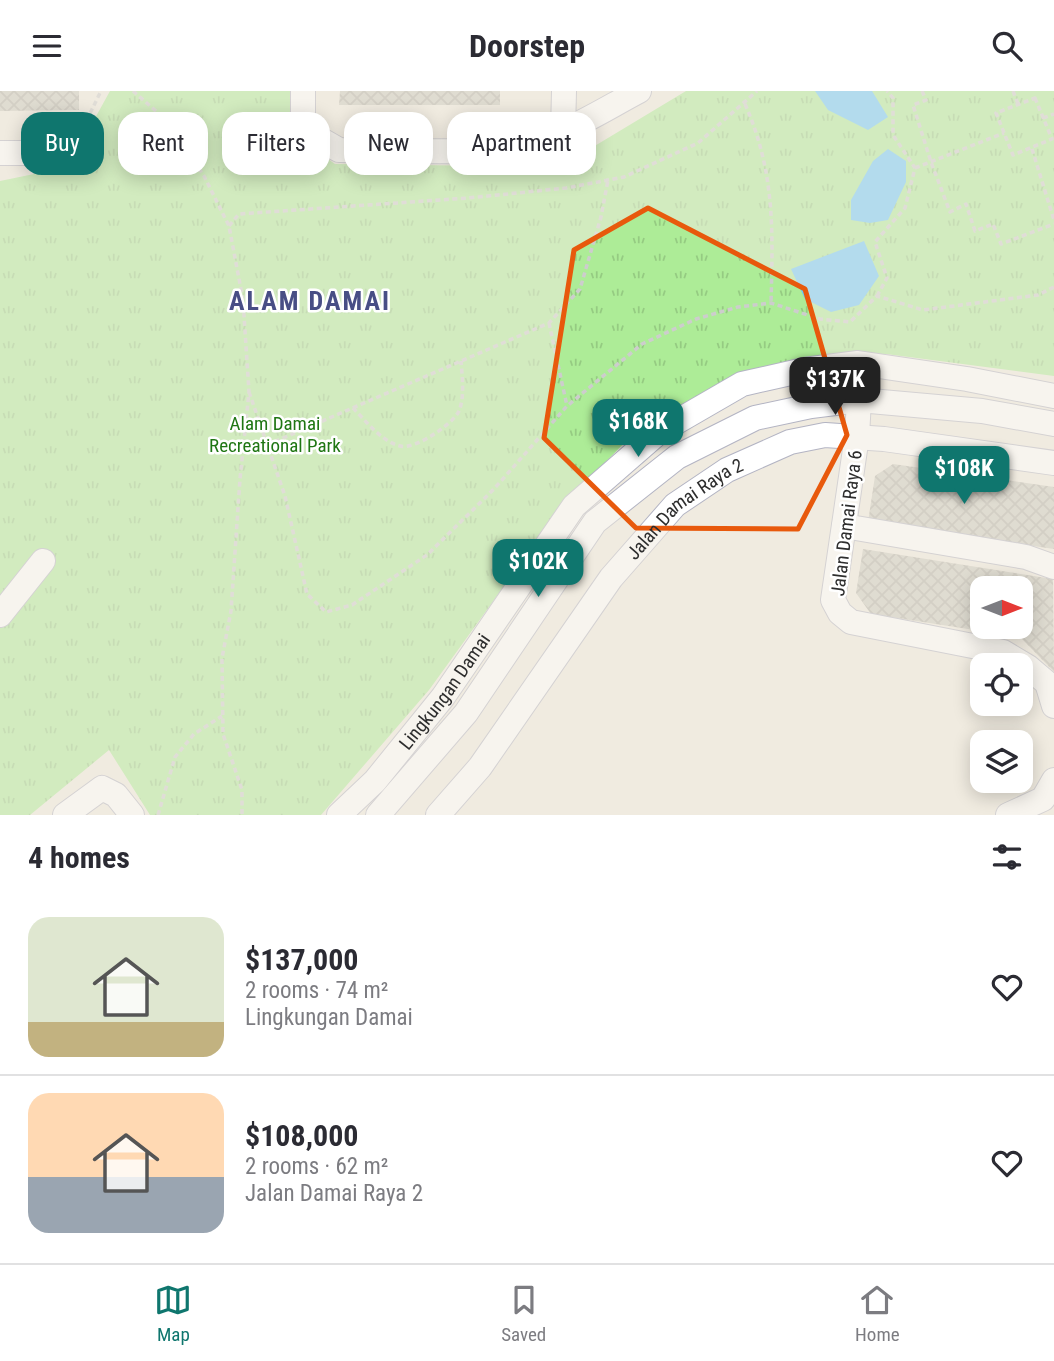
<!DOCTYPE html>
<meta charset="utf-8">
<style>
body{margin:0;font-family:"Roboto Condensed",sans-serif;background:#f7f7f7;color:#2b2b33;height:100vh;display:flex;flex-direction:column;font-size:26px;white-space:nowrap}
*{box-sizing:border-box;margin:0}
p{font-size:23px;color:#7c7c81}
.icon{flex:none;width:38px;height:38px;fill:none;stroke:currentColor;stroke-width:2;stroke-linecap:round;stroke-linejoin:round}
.map{position:relative;height:724px;overflow:hidden}
.details{display:flex;flex-direction:column;background:#fff;flex:1}
.details>*{flex:none}
.hud{position:absolute;left:21px;top:21px;width:700px;height:63px;display:flex;gap:14px}
.needle{width:46px;rotate:90deg}
.controls{position:absolute;left:970px;top:485px;display:grid;gap:14px}
.controls a{display:grid;place-items:center;width:63px;height:63px;border-radius:14px;background:#fff;box-shadow:0 4px 18px #0003;font-size:35px}
.price{position:absolute;translate:-50% -60px;padding:0 16px;border-radius:14px;background:#0f766e;color:#fff;font-size:23px;line-height:46px;filter:drop-shadow(0 2px 4px #0008)}
.price::after{content:'';position:absolute;left:50%;top:42px;width:21px;height:16px;margin-left:-10px;background:inherit;clip-path:polygon(0 0,100% 0,50% 100%)}
.price.on{background:#222;color:#fff}
ul{padding:0;list-style:none}
li{display:flex;align-items:center;gap:21px;height:175px;padding:0 28px}
li+li{border-top:2px solid #e1e1e2}
li span{display:grid;place-items:center;flex:none;width:196px;height:140px;border-radius:21px;color:#555}
li>.icon{margin-inline-start:auto}
span .icon{width:84px;height:84px;fill:#fffc;stroke-width:1}
li b{font-size:30px}
h2{display:flex;justify-content:space-between;align-items:center;height:84px;padding:0 28px;font-size:30px}
.tag{padding:0 24px;border-radius:21px;background:#fff;box-shadow:0 4px 18px #0003;font-size:24px;line-height:63px}
.tag.on{background:#0f766e;color:#fff}
header{display:flex;justify-content:space-between;align-items:center;height:91px;padding:0 28px;background:#fff;font-size:32px;font-weight:700}
.dock{display:flex;justify-content:space-around;align-items:center;height:98px;border-top:2px solid #e1e1e2;background:#fff;font-size:19px;color:#7c7c81}
.dock a{display:grid;justify-items:center;gap:4px}
.dock .on{color:#0f766e}
.map>svg:first-child{display:block}
</style>
<header><svg class="icon" aria-label="menu" viewBox="0 0 24 24"><path d="M4 6h16M4 12h16M4 18h16"/></svg>Doorstep<svg class="icon" aria-label="search" viewBox="0 0 24 24"><circle cx="10" cy="10" r="6"/><path d="M15 15l6 6"/></svg></header>
<div class="map">
<svg width="1054" height="724" viewBox="0 0 1054 724">
<defs>
<pattern id="park-tufts" width="24" height="20" patternUnits="userSpaceOnUse" patternTransform="scale(1.75)"><rect width="24" height="20" fill="#adec97"/><path d="M3 7l-1-3M5 7V3M7 7l1-3M15 17l-1-3M17 17v-4M19 17l1-3" fill="none" stroke="#95cb82"/></pattern>
<pattern id="building-cross-hatch" width="8" height="8" patternUnits="userSpaceOnUse" patternTransform="scale(1.75)"><rect width="8" height="8" fill="#cbc9be"/><path d="M0 0l8 8M0 8l8-8" fill="none" stroke="#afada4"/></pattern>
</defs>
<rect width="100%" height="100%" fill="#f0ebe0"/>
<!-- park -->
<path fill="url(#park-tufts)" d="M110,0H290V41L335,73L498,75L588,59L686,0H1054V285L886,263L745,281L630,346L560,418L429,599L321,724H150L109,659L30,724H0V90L68,76Z"/>
<!-- water -->
<path fill="#69c8fc" d="M815,0H872L888,26L868,39L828,19Z
M888,58L906,70V91L888,129L870,132L851,129V109L873,70Z
M864,150L879,185L859,214L831,221L805,208L791,178Z"/>
<!-- building -->
<path fill="url(#building-cross-hatch)" fill-rule="evenodd" d="M0,0H79V19L0,20Z
M340,0H500V14H339Z
M893,373L1054,396V458L868,431L875,385Z
M863,458L1053,488L1054,581L1020,546L871,523L856,502ZM982,497H1020V536H982Z"/>
<g fill="none" stroke-linecap="round" stroke-linejoin="round">
<defs>
<g id="minor">
<path d="M303,0V30L318,47L339,59C397,59 472,65 527,52C567,43 603,19 639,0"/>
<path d="M563,40L564,0"/>
<path d="M0,62H67"/>
<path d="M859,309L857,345L833,509L840,522L851,531L1003,561L1028,576L1047,592L1054,615"/>
<path d="M844,435L1026,466L1054,476"/>
<path d="M0,524L43,470"/>
<path d="M65,724L102,697L116,704L132,724"/>
<path id="s1" d="M339,724L375,690L443,606L574,415L659,341L742,293L804,279L858,272L967,288L1054,305"/>
<path d="M378,724L466,622L595,431L677,366L755,327L811,315L859,309L982,320L1054,333"/>
<path id="s2" d="M438,724L480,676L611,487L675,414L727,379L790,351L825,344L884,348L1054,372"/>
<path d="M1008,724L1043,708L1054,689"/>
</g>
</defs>
<!-- minor casing -->
<use href="#minor" stroke="#b3b4c3" stroke-width="26"/>
<!-- path -->
<path stroke="#cdcdcd" stroke-width="3.5" stroke-dasharray="5 3.5" stroke-linecap="butt" d="M133,0L157,21L179,48L204,85L229,135L243,209L249,301L240,388L231,520L222,567L223,643L242,699V724
M922,0L926,9L913,14L931,71L950,121L966,113L975,140L993,133L1001,153L1054,133
M1013,0L1018,13
M1035,7L1052,48L1013,64L996,22Z
M745,13C775,81 773,139 771,212
M1043,27L1054,23
M79,45L101,0
M1032,58L1054,129
M915,77L1004,42
M229,135L239,123L468,107L566,97L624,86L698,52L757,0
M877,205L887,187L875,151L905,117L915,77L893,44V7L887,0
M549,232L567,315
M249,301L285,405L307,503L326,521L352,514L427,464L494,398L567,315L642,253L696,228L738,216L771,212L820,228L850,231L877,205L923,219L1038,204L1054,196
M353,317C366,330 381,350 400,355C415,359 453,333 459,320C465,305 462,285 461,270
M267,354L549,232L580,198L601,126L608,89
M158,724L175,666L194,643L222,625"/>
<!-- minor -->
<use href="#minor" stroke="#fff" stroke-width="24"/>
</g>
<!-- marked area -->
<path d="M0 0H1054V724H0ZM648,117L805,198L847,344L798,438L636,437L544,347L574,159Z" fill="#f0ebe0" fill-opacity=".55" fill-rule="evenodd"/>
<path fill="none" stroke="#e8590c" stroke-width="5" stroke-linejoin="round" d="M648,117L805,198L847,344L798,438L636,437L544,347L574,159Z"/>
<g text-anchor="middle" stroke-width="5" stroke-linejoin="round" paint-order="stroke">
<!-- park labels -->
<g font-size="19" fill="#1f7613" stroke="#fff">
<text x="275" y="339">Alam Damai<tspan x="275" dy="22">Recreational Park</tspan></text>
</g>
<!-- street labels -->
<g font-size="19" fill="#2e2e2e" stroke="#fff">
<text dy="7" stroke="none"><textPath href="#s2" startOffset="396">Jalan Damai Raya 2</textPath></text>
<text transform="translate(846 432) rotate(-83)" y="7">Jalan Damai Raya 6</text>
<text dy="7" stroke="none"><textPath href="#s1" startOffset="163">Lingkungan Damai</textPath></text>
</g>
<!-- district labels -->
<g font-size="26" font-weight="bold" letter-spacing="2" fill="#484e85" stroke="#fff">
<text x="310" y="219">ALAM DAMAI</text>
</g>
</g>
</svg>
<div class="controls">
<a><svg class="needle" viewBox="-14 -14 28 28"><path d="M0-13l5 13h-10z" fill="#e53935"/><path d="M0 13l5-13h-10z" fill="#7c7c81"/></svg></a>
<a><svg class="icon" aria-label="locate" viewBox="0 0 24 24"><circle cx="12" cy="12" r="6"/><path d="M12 2v4M12 18v4M2 12h4M18 12h4"/></svg></a>
<a><svg class="icon" aria-label="layers" viewBox="0 0 24 24"><path d="M12 4l9 5-9 5-9-5zM3 14l9 5 9-5"/></svg></a>
</div>
<b class="price on" style="left:835px;top:326px">$137K</b>
<b class="price" style="left:638px;top:368px">$168K</b>
<b class="price" style="left:964px;top:415px">$108K</b>
<b class="price" style="left:538px;top:508px">$102K</b>
<div class="hud">
<a class="tag on">Buy</a>
<a class="tag">Rent</a>
<a class="tag">Filters</a>
<a class="tag">New</a>
<a class="tag">Apartment</a>
</div>
</div>
<section class="details">
<h2>4 homes<svg class="icon" aria-label="filters" viewBox="0 0 24 24"><path d="M4 7h16M4 17h16"/><circle cx="9" cy="7" r="2"/><circle cx="15" cy="17" r="2"/></svg></h2>
<ul>
<li><span style="background:linear-gradient(#dfe7d0 75%,#c2b280 0)"><svg class="icon" aria-label="home" viewBox="0 0 24 24"><path d="M3 11l9-7 9 7M6 9v11h12V9"/></svg></span><div><b>$137,000</b><p>2 rooms · 74 m²</p><p>Lingkungan Damai</p></div><svg class="icon" aria-label="heart" viewBox="0 0 24 24"><path d="M12 20l-8-8c-3-5 5-10 8-4 3-6 11-1 8 4z"/></svg></li>
<li><span style="background:linear-gradient(#ffd9b3 60%,#9aa5b1 0)"><svg class="icon" aria-label="home" viewBox="0 0 24 24"><path d="M3 11l9-7 9 7M6 9v11h12V9"/></svg></span><div><b>$108,000</b><p>2 rooms · 62 m²</p><p>Jalan Damai Raya 2</p></div><svg class="icon" aria-label="heart" viewBox="0 0 24 24"><path d="M12 20l-8-8c-3-5 5-10 8-4 3-6 11-1 8 4z"/></svg></li>
</ul>
</section>
<nav class="dock">
<a class="on"><svg class="icon" aria-label="map" viewBox="0 0 24 24"><path d="M3 6l6-2 6 2 6-2v14l-6 2-6-2-6 2zM9 4v14M15 6v14"/></svg>Map</a>
<a><svg class="icon" aria-label="saved" viewBox="0 0 24 24"><path d="M7 4h10v16l-5-4-5 4z"/></svg>Saved</a>
<a><svg class="icon" aria-label="home" viewBox="0 0 24 24"><path d="M3 11l9-7 9 7M6 9v11h12V9"/></svg>Home</a>
</nav>
